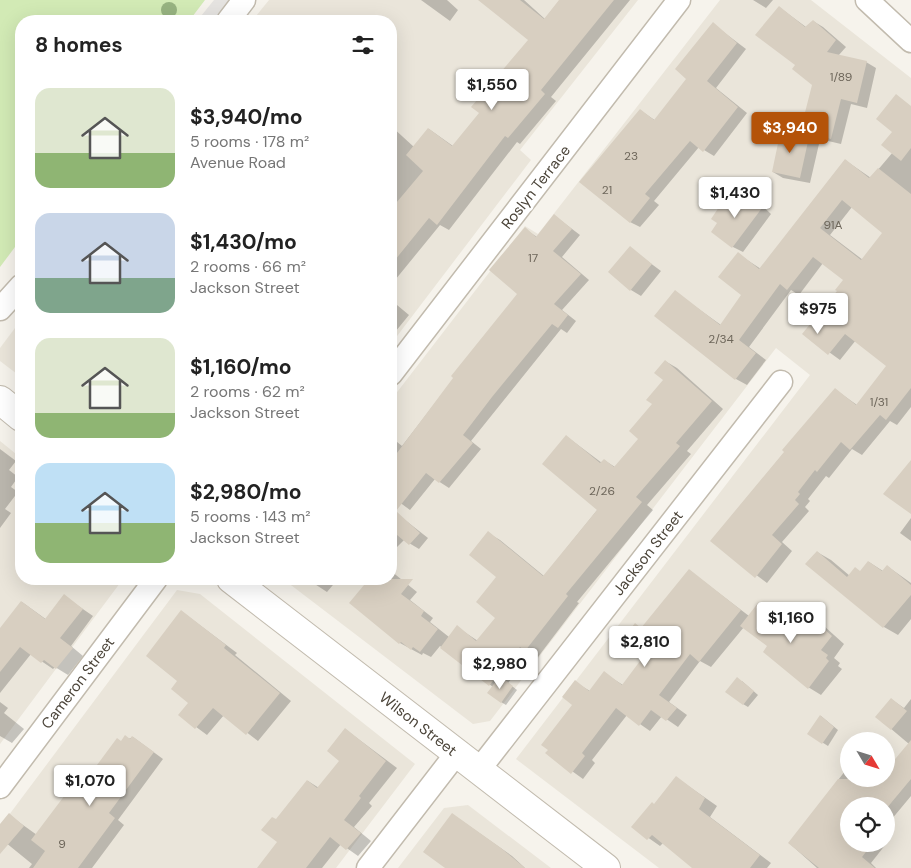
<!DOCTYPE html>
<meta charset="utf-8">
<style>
body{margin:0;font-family:"DM Sans",sans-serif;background:#f6f6f6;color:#222;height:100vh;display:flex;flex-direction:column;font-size:19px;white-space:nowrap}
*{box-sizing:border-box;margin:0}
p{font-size:16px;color:#767676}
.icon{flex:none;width:28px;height:28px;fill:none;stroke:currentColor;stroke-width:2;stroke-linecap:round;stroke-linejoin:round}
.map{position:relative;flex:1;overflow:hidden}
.panel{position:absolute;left:15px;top:15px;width:382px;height:570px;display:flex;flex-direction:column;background:#fff;border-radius:20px;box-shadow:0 5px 20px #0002}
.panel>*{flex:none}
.needle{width:32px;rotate:128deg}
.tools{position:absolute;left:840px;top:732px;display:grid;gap:10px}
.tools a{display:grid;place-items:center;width:55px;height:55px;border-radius:50%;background:#fff;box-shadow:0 5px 20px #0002;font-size:25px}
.price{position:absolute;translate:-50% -42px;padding:0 11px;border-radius:5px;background:#fff;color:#222;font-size:16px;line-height:32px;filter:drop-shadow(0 1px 2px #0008)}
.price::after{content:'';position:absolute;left:50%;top:30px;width:15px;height:11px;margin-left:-8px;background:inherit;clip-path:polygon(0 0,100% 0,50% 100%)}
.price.selected{background:#b45309;color:#fff}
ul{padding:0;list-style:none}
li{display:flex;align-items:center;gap:15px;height:125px;padding:0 20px}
li span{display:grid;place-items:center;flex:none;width:140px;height:100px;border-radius:15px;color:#555}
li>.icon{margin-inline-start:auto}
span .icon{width:60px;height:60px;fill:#fffc;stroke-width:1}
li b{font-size:21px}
h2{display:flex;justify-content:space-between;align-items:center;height:60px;padding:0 20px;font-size:21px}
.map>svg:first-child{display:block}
</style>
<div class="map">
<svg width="911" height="868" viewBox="0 0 911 868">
<rect width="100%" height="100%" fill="#f6f3ec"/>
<!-- residential -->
<path fill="#eae5da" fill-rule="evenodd" d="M269,0H638L520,150L531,160L391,344V21H252Z
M720,0H811L911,78V868H659L516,759L810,375L776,348L490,721L473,724L283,579H391V400L525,226L538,234ZM849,741H886V779H849ZM849,806H886V844H849Z
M21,320V377L0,361V348Z
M0,441L21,458V579H123L0,744Z
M177,590L200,594L415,764L336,868H0V827Z
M468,805L551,868H398L444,808Z"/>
<!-- green -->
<path fill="#d2eab5" d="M0,0H205L189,21H21V239L0,267Z"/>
<!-- parking -->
<path fill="#e5e3e0" d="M214,0H233L216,21H197Z"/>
<!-- shadow -->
<path fill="#0003" fill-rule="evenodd" d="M421,0H447L458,10L450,21Z
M481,0H524L545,19L560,0H630L551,97L556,101L520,144L517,142L449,230L440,225L391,285V126L414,147L429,129L453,146L480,113L529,40Z
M753,0H773L766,8Z
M779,7L806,27L813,21L823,27L846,47L838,56L866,62L876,68L867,108L851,104L841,144L811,137L801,131L813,85L796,65Z
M713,24L746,49L716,88L747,113L714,156L699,147L654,201L659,205L640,227L630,222L640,110L656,121L688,78Z
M911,110V407L897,425L890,421L862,455L852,449L829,478L826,476L808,499L810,501L805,507L809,511L782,542L792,551L767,583L711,541L836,390L857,405L888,366L856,340L840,360L804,334L839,291L844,280L823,263L799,295L791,290L749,347L766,360L747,385L736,379L675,292L721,325L743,295L738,254L761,269L845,160L871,178L893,152ZM852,207L884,233L863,260L830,235Z
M808,138L819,144L810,183L783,178L773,172Z
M743,191L753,197L771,214L743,252L733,247L731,207Z
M555,216L580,235L562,257L589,280L562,310L576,321L567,333L561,329L471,441L481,449L449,488L435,479L410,510L391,496V437L402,446L519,294L525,229L537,237Z
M630,248L661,271L641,296L631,290Z
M391,300L409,315L391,337Z
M665,361L677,368L723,409L687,451L691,454L647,505L653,510L577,602L579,603L538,657L532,654L508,683L517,690L506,705L501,702L493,687L440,646L431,657L423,653L422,655L400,643L351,603L370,579H391V571L417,592L410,600L433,618L430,622L449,637L457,627L478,641L497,618V577L488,533L500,540L544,576L598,509L566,436L602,463L604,460L615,467L640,439L665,380Z
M0,449L16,461L9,470L18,477L11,487L18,492L5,509L11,513L0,528Z
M391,509L428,538L419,549L404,540L391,553Z
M911,518V541L900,533Z
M817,552L831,560L850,576L861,572L869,562L883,571L887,566L911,583V619L898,635L884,627L806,564Z
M690,571L749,616L758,604L799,634L811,619L824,626L844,644L834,658L840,663L838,666L842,669L821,695L808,687L769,646L744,627L711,667L700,661L669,702L687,715L678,727L662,716L650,731L627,715L592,760L595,763L583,779L547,753L574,704L575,682L590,691L604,673L623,685L645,657L642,629Z
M307,579H338L327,592Z
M64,596L93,616L71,646L83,656L68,675L55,667L53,669L31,654L0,693V630L22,602L47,620Z
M181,611L237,653L235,655L291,701L258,741L224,715L207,735L180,715L190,703L179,680Z
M742,681L758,695L748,707L743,704Z
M891,699L904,708L911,699V796L886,826V806H849V844H886L871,863L876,868H817L789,843L849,766V779H886L909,744L877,717Z
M0,702L8,708L4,713L24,729L12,743L0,736Z
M821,716L838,730L828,746L809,734Z
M345,729L397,768L369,803L372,806L354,827L371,841L358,856L341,844L322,868H258L279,842L276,820L308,781L319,788L341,761Z
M133,737L163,759L118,820L124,825L92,868H29L32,864L0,838V827L9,815L37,835L76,797L121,742Z
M677,778L717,806L710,817L771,863L767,868H694L663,843L660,846L633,827L655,805Z
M452,814L512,856L525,868H447Z
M886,830L893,835L886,844Z"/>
<!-- building -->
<path fill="#d8cfc1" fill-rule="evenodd" d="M478,0H520L544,19L559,0H614L541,90L545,94L508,138L505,136L437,225L429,218L391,265V209L423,171L406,155L428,128L452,146L479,113L471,107L528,40Z
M779,6L805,27L813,20L836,40L827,52L867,61L857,103L841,99L831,139L800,132L812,85L792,69L795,65L755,35Z
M713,22L737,43L707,81L738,107L703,152L690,141L645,194L650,198L630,223L579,182L640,109L654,120L686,79L675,69Z
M896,94L911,106V148L901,161L881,145L892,132L876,119Z
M781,129L809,137L800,178L772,172Z
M845,159L869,178L878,168L911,194V388L886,420L880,415L850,450L841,442L817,472L815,470L798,492L800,494L795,500L799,504L772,535L782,544L755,578L710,541L784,452L782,450L835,388L856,405L886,366L845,334L828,355L802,334L837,291L835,290L843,280L813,257L787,290L780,284L739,340L756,353L735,380L654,316L675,290L720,325L741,295L718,277L738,252L759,269ZM842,200L882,233L861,260L820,228Z
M743,190L762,208L732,248L711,232L717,223L711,219L723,201L730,206Z
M554,214L572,229L553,251L581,274L554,304L568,315L558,328L552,324L492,397L463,435L473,443L439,483L426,473L396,511L420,533L409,545L391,530V461L453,378L451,376L517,294L489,270L525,227L536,237Z
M630,246L652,264L630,291L608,272Z
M665,360L712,401L676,443L680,446L636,497L642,502L566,594L568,596L525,651L520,647L489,686L440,648L457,625L476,641L495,618L476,602L496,577L469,555L488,531L543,576L597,510L542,464L566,435L600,463L604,459L614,467L638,439L629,431L652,404L646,400L663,380L654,373Z
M911,460V514L883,494Z
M817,551L847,577L855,567L860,571L868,561L882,571L887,565L911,585V595L883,628L805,564Z
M689,569L741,610L699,662L690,654L659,695L677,708L666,721L651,710L639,726L616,708L582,753L585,756L571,774L545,753L548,750L541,745L572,705L562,697L575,680L589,691L604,671L622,685L643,657L622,640L635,623L641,628Z
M369,579H413L401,594L424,611L421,616L438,629L420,652L413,647L411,650L401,642L399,644L349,603Z
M64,594L83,609L60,638L73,648L56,669L44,660L41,663L20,647L0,672V628L21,601L45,619Z
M758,603L797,634L811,617L832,636L821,650L828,655L826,658L829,661L808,689L763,652L767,646L740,626Z
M181,610L226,645L224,648L280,693L246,735L213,708L195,729L178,715L188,703L171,689L177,681L146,656Z
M500,676L513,686L501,703L487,693Z
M737,677L754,691L743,705L725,692Z
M891,698L907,711L891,730L875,717Z
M820,715L834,727L822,744L807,734Z
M345,728L386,761L359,796L361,798L344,820L361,833L346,850L330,837L306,868H257L277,842L261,830L272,817L276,819L307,780L317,788L339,761L327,751Z
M125,735L130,739L132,736L154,752L109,813L115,818L78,868H33L45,851L31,840L68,791L75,796L99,767L97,765L117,738L121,741Z
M911,740V779L886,809V806H849V844H872L862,857L875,868H819L788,843L838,779H886V770Z
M676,776L705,798L699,809L760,855L750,868H692L652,835L647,840L631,827L652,802L654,804Z
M9,813L24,826L0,854V824Z
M452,813L501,848L525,868H445L423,852Z"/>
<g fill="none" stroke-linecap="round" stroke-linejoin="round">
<defs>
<path id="minor" d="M867,0L911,41
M228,21L244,0
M0,309L21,286
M391,374L679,0
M478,771L781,382
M0,787L156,579
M368,868L456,754"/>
<path id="tertiary" d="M0,400L21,417
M231,579L606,868"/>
</defs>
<!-- minor casing -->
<use href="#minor" stroke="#c2bbae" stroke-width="25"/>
<!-- tertiary casing -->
<use href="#tertiary" stroke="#c2bbae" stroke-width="30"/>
<!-- minor -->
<use href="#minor" stroke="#fff" stroke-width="22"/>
<!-- tertiary -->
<use href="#tertiary" stroke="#fff" stroke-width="28"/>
</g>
<!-- trees -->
<circle fill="#97b381" cx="169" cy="10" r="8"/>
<g text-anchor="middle" stroke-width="5" stroke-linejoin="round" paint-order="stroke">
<!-- number labels -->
<g font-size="12" fill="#6e675b">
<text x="841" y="81">1/89</text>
<text x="631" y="160">23</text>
<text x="607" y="194">21</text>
<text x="833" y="229">91A</text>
<text x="533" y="262">17</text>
<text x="721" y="343">2/34</text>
<text x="879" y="406">1/31</text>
<text x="602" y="495">2/26</text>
<text x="62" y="848">9</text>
</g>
<!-- street labels -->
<g font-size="15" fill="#4b4439" stroke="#fff">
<text transform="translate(536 187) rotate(-52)" y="5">Roslyn Terrace</text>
<text transform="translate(648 553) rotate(-52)" y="5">Jackson Street</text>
<text transform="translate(78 683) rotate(-53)" y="5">Cameron Street</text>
<text transform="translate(418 724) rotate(38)" y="5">Wilson Street</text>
</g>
</g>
</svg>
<div class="tools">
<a><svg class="needle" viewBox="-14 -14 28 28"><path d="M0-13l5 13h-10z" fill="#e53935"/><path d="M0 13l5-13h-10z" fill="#767676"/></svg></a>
<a><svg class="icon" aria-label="locate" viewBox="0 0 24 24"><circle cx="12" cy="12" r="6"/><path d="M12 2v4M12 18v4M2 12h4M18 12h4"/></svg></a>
</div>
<b class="price" style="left:492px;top:111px">$1,550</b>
<b class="price selected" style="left:790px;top:154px">$3,940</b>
<b class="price" style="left:735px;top:219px">$1,430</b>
<b class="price" style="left:818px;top:335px">$975</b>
<b class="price" style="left:791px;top:644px">$1,160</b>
<b class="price" style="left:645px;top:668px">$2,810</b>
<b class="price" style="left:500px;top:690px">$2,980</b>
<b class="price" style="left:90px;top:807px">$1,070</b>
<section class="panel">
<h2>8 homes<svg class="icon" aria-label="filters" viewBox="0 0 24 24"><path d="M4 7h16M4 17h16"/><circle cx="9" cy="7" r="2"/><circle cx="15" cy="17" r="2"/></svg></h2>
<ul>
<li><span style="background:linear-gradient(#dfe7d0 65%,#8fb573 0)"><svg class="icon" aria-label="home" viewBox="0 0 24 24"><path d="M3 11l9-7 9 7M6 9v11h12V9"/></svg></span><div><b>$3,940/mo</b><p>5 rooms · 178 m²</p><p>Avenue Road</p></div></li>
<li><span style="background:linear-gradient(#c9d6e8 65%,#7fa58c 0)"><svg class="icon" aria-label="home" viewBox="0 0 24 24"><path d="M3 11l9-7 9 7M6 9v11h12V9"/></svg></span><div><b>$1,430/mo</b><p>2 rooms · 66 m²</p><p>Jackson Street</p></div></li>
<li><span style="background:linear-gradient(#dfe7d0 75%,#8fb573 0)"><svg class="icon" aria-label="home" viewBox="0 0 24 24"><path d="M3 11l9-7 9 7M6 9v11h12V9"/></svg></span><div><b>$1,160/mo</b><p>2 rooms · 62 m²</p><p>Jackson Street</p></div></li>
<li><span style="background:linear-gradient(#bfe0f5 60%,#8fb573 0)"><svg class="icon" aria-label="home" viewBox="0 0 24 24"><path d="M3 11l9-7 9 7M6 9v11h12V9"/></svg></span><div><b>$2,980/mo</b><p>5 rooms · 143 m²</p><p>Jackson Street</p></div></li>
</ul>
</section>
</div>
